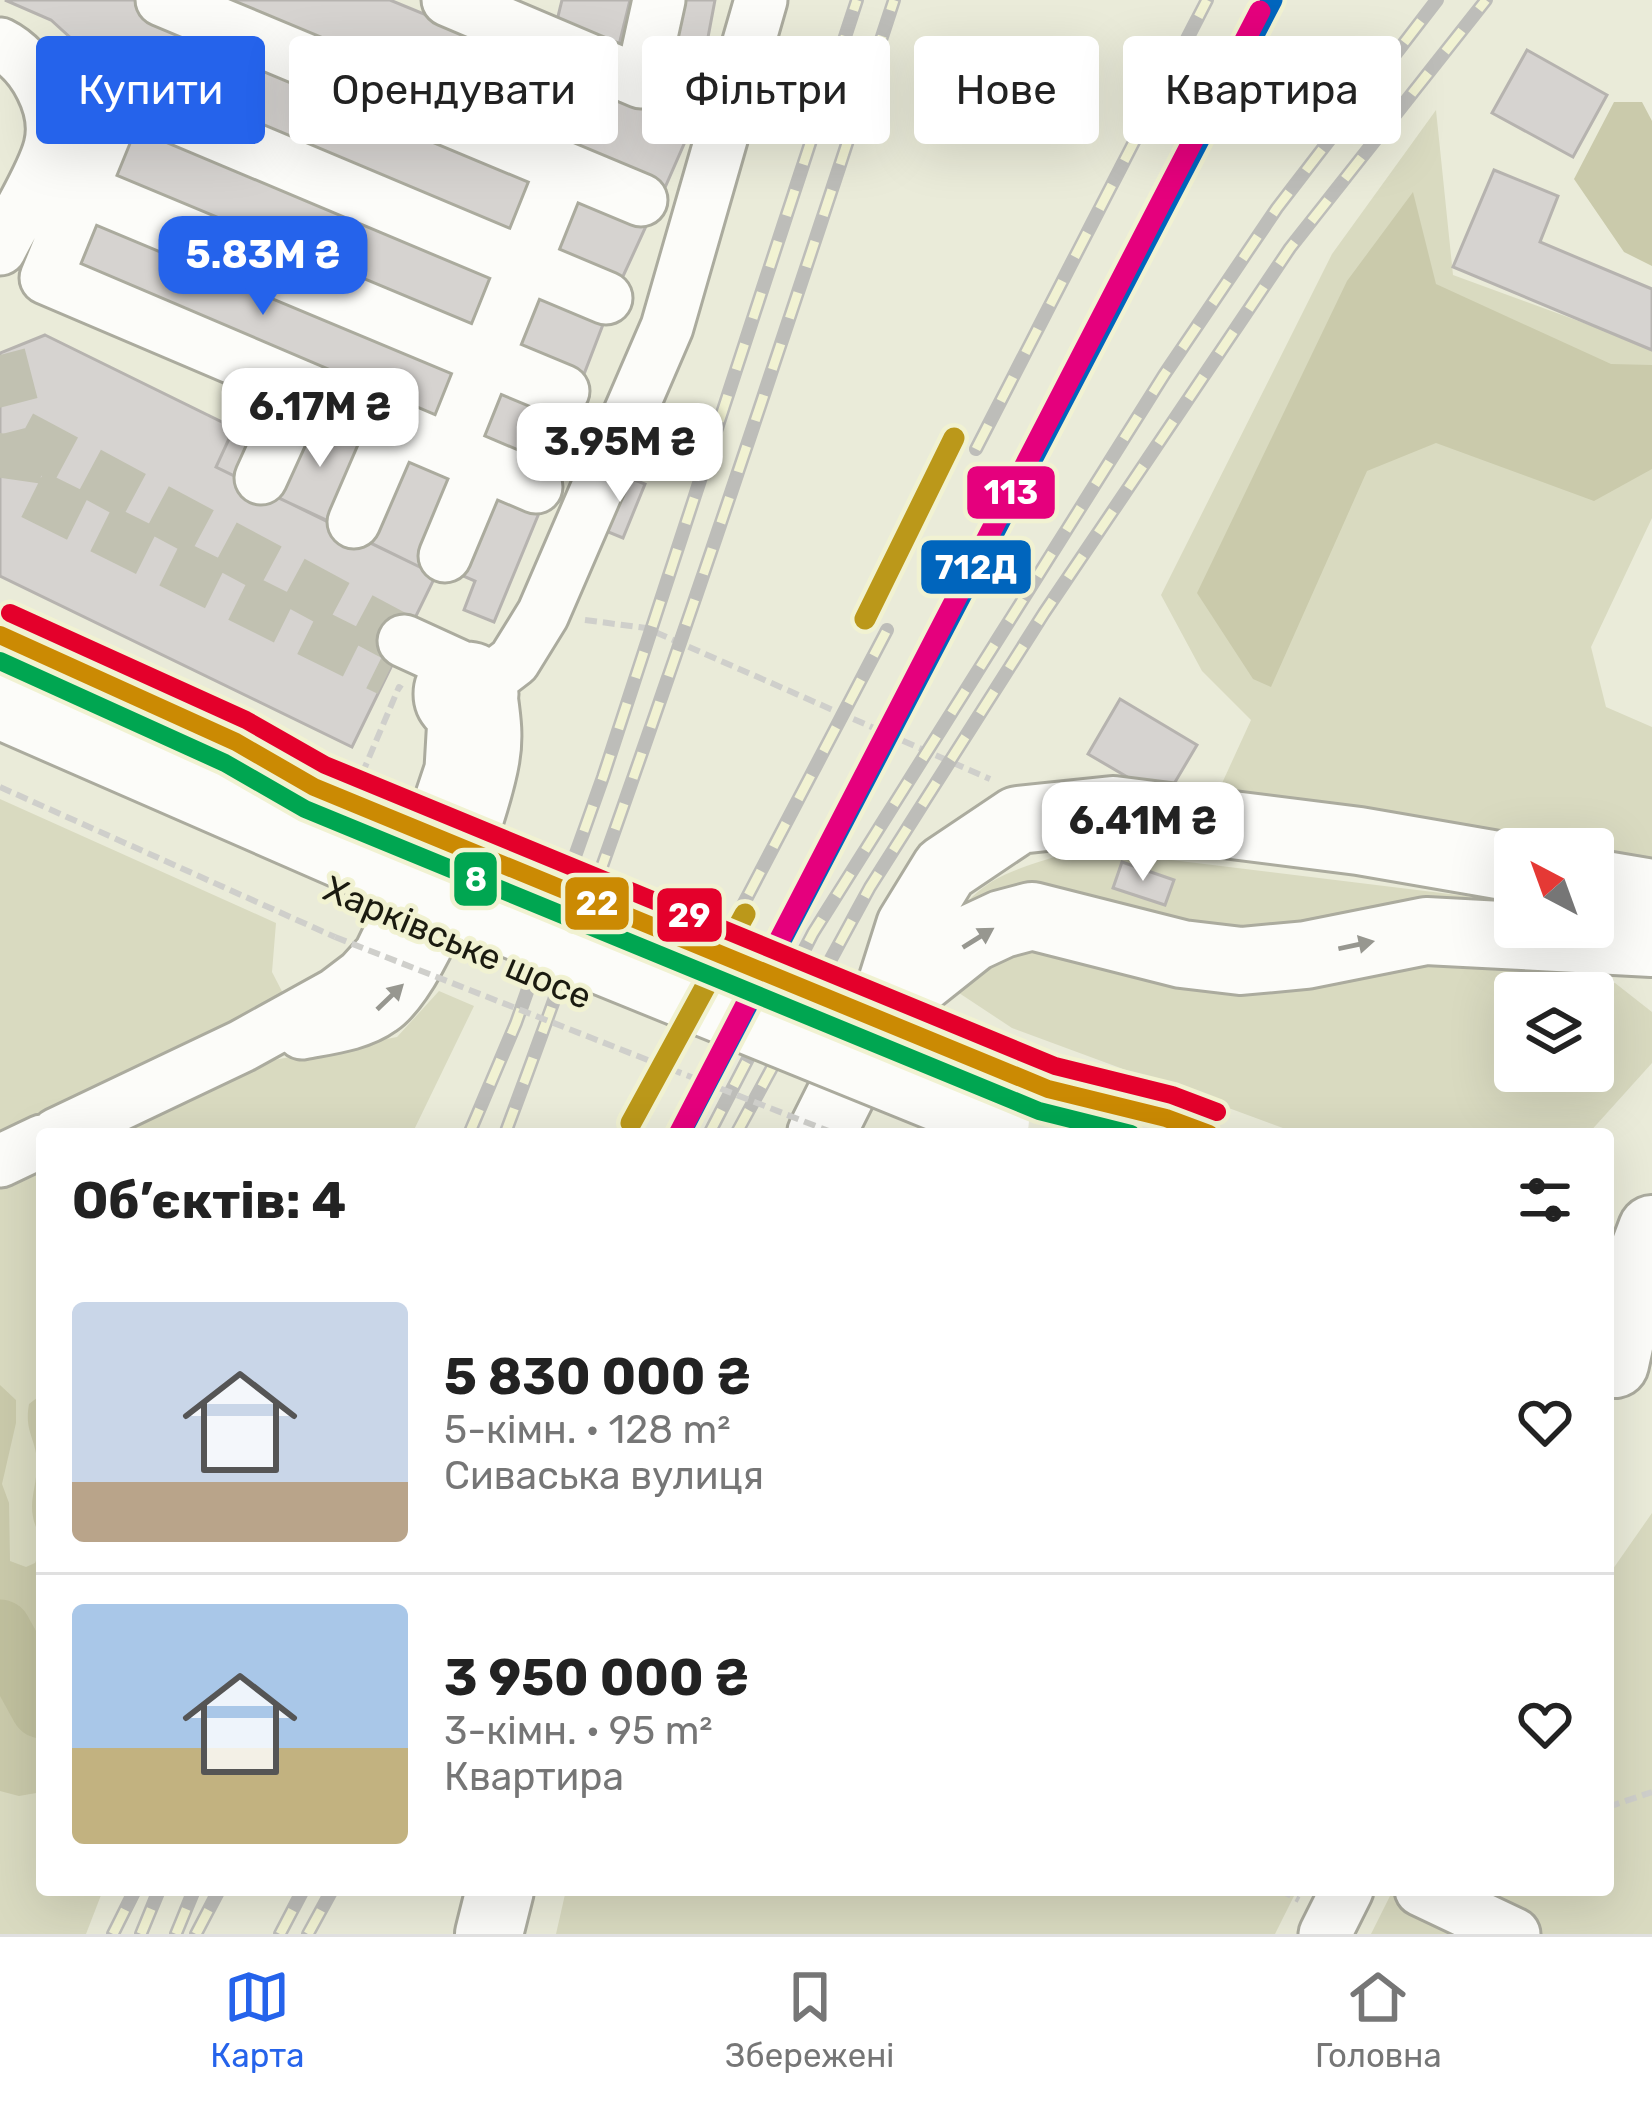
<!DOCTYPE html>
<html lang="uk">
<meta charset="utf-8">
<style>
body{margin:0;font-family:Rubik,sans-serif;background:#f2f2f2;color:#222;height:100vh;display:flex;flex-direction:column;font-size:45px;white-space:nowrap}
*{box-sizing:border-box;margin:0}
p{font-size:39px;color:#767676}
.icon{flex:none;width:66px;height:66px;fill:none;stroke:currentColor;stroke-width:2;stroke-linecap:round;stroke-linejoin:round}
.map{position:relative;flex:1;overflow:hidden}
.side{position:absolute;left:36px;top:1128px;width:1578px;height:768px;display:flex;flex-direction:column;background:#fff;border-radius:12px;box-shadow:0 12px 48px #0002}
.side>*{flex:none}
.top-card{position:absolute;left:36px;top:36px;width:1581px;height:108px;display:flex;gap:24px}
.needle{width:78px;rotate:319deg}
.buttons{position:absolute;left:1494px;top:828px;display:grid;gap:24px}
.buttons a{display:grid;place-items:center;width:120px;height:120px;border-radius:12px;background:#fff;box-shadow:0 12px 48px #0002;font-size:60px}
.price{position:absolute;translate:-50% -102px;padding:0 27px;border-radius:24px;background:#fff;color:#222;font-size:39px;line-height:78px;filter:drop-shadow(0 3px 6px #0008)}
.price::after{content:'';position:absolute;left:50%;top:72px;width:36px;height:27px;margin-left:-18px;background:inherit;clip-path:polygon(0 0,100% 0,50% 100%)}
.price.on{background:#2563eb;color:#fff}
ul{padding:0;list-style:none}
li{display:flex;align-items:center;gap:36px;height:300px;padding:0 36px}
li+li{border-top:3px solid #e0e0e0}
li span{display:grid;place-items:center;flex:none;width:336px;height:240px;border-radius:12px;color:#555}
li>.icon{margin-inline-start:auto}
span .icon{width:144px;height:144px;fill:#fffc;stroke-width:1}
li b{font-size:51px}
h2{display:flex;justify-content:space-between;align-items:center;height:144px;padding:0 36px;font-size:51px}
.pill{padding:0 42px;border-radius:12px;background:#fff;box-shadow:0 12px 48px #0002;font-size:42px;line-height:108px}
.pill.on{background:#2563eb;color:#fff}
.dock{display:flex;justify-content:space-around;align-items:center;height:168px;border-top:3px solid #e0e0e0;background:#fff;font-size:33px;color:#767676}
.dock a{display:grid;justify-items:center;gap:6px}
.dock .on{color:#2563eb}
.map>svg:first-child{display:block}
</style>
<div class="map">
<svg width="1652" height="1934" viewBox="0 0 1652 1934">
<rect width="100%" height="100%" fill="#eaebd9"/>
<!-- green -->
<path fill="#d9dac0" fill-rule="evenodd" d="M1436,110L1453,275L1652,348V518L1591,647L1606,707L1652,727V874L1593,866V849H1515L1207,816L1251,720L1202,671L1161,595L1332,254Z
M0,799L276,923L272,972L288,1003L0,1142Z
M1067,853L1147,857L1515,902V917L1180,947L930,951C978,881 987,878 1067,853Z
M1033,941L1469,953L1615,983L1652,1012V1063L1588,1134H1299L1012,1028L953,989L963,976ZM1515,993H1593V1071H1515Z
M439,991L474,1006L412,1134H86L258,1063L397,1037Z
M42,1152V1674L0,1600V1173Z
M1652,1513V1934H1371L1393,1890H1608V1576Z
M0,1664L42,1741V1890H103L86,1934H0Z
M566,1890H1297L1275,1934H556Z"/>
<!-- forest -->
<path fill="#cacaab" d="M1614,102H1642L1652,121V266L1624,252L1574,179Z
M1413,192L1436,284L1611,364L1652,365V469L1594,501L1436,443L1367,471L1271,687L1253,679L1197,593L1347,281Z
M0,1385L16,1400V1423L2,1484L9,1503L10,1561L26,1567L35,1563L42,1547V1792L19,1796L0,1791Z
M42,1394V1539C23,1507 37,1494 37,1462C36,1438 24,1432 29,1404Z"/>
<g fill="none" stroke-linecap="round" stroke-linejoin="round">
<!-- river -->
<path stroke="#c0c09e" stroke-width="63" d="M0,1631L42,1707"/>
</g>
<!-- building -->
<path fill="#d6d3d0" stroke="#b6b3af" stroke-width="3" d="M5,0H139L547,174L514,250L118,81L51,20Z
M196,0H390L655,109L680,0H715L691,128L663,192Z
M562,0H630L617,53L553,37Z
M1527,50L1607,95L1573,157L1492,113Z
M124,113L505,271L476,343L94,185Z
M1494,170L1558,196L1540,242L1652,289V350L1453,267Z
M571,190L647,224L619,285L543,252Z
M85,205L468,366L441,430L58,270Z
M532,285L607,314L581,382L505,353Z
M45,335L234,428L216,467L436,575L352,747L0,576V353Z
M496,380L574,412L548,474L470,442Z
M252,389L281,403L245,481L216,467Z
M305,416L370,445L335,524L270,494Z
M397,454L462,483L424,569L360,538Z
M617,473L645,484L623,538L596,527Z
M492,480L544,501L494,622L464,610L475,581L454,572Z
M1120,699L1197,745L1165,799L1088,754Z
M1122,862L1174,880L1165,905L1113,888Z"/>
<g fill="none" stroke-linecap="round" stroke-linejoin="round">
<!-- minor-tunnel -->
<path stroke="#c1c1b1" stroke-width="51" stroke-dasharray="51 26" stroke-linecap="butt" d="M0,355L21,436L14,485L389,671
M21,436L404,641"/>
<defs>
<path id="minor" d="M162,0L641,200
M448,0L641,82L659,0
M0,44C34,61 60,109 50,147C43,175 14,221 0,249
M82,190L563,391
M450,450L563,168
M261,478L302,388
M536,487L46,278L121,94L606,298
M354,522L395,427
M445,556L483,465
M404,641L463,668
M440 694a26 26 0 1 1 52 0a26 26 0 1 1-52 0Z
M488,681L514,661L543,614L667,327L761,0
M302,1033C327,1028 359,1025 381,1009C425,980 484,813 493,759C497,736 494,717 491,695
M57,1134L242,1046L336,994L361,975L380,954L410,892L451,769L454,717
M0,1161L42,1141
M1421,1890L1514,1934
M1325,1934L1347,1890"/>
<path id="major" d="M0,705L364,864
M1593,883L1652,893
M884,1008L972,938L1002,924L1032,916L1182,954L1241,961L1306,955L1426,931L1652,943
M821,1134L884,1008L910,926L945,869L1018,820L1113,810L1359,841L1515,868
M1615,1364L1634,1277L1652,1229
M489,1934L500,1890"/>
</defs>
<!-- minor casing -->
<use href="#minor" stroke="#abab9e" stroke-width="57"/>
<!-- major casing -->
<use href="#major" stroke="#abab9e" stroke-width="72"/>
<!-- path -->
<path stroke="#cfcfcb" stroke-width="6" stroke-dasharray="12 6" stroke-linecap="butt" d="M0,613L206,708L401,790
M585,620L646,628L990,779
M362,774L399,687L402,689
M0,787L335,937
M1608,1807L1652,1792
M1280,1890L1299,1900"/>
<!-- minor -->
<use href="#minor" stroke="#fcfcf9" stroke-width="51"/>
<!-- major -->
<use href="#major" stroke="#fcfcf9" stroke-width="66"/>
<defs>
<path id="rail" d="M976,449L1207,0
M469,1134L516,1023L603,777L857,0
M505,1134C644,760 770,380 894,0
M623,1134L887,630
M709,1134L813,933L1164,375L1277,208L1437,0
M736,1134L870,887L1044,613L1290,248L1486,0
M113,1934L135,1890
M141,1934L159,1890
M176,1934L194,1890
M196,1934L219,1890
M280,1934L303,1890
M308,1934L332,1890"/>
</defs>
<!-- rail casing -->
<use href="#rail" stroke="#bdbdb9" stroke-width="14"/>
<!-- rail -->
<use href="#rail" stroke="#f1f2d2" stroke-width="9" stroke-dasharray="27" stroke-linecap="butt"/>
<defs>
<path id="major-bridge" d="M364,864L996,1121"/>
</defs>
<!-- major-bridge casing -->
<use href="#major-bridge" stroke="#abab9e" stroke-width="72" stroke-linecap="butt"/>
<!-- path-bridge -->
<path stroke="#cfcfcb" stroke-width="6" stroke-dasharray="12 6" stroke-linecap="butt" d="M401,790L1028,1050
M335,937L836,1134"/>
<!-- major-bridge -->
<use href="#major-bridge" stroke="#fcfcf9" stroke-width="66"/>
<defs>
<path id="rail-1" d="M680,1134L1272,0"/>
<path id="rail-2" d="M679,1134L1260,11"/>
<path id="rail-3" d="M865,619L954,438
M631,1123L745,914"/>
</defs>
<!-- rail-1 casing -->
<use href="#rail-1" stroke="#f1f2d2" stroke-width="30"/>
<!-- rail-2 casing -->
<use href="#rail-2" stroke="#f1f2d2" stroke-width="30"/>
<!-- rail-3 casing -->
<use href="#rail-3" stroke="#f1f2d2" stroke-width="30"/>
<!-- rail-1 -->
<use href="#rail-1" stroke="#0065bd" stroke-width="21"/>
<!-- rail-2 -->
<use href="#rail-2" stroke="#e5007d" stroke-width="21"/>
<!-- rail-3 -->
<use href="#rail-3" stroke="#bb981a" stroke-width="21"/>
<defs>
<path id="tram-1" d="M0,635L236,742L314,787L1048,1089L1166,1118L1209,1134"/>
<path id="tram-2" d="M0,661L225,763L305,809L1039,1111L1131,1134"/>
<path id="tram-3" d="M10,613L246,720L325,765L1055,1066L1172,1095L1217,1112"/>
</defs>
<!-- tram-1 casing -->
<use href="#tram-1" stroke="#f1f2d2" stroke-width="27"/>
<!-- tram-2 casing -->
<use href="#tram-2" stroke="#f1f2d2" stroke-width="27"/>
<!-- tram-3 casing -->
<use href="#tram-3" stroke="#f1f2d2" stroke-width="27"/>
<!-- tram-1 -->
<use href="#tram-1" stroke="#cb8a03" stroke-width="18"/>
<!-- tram-2 -->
<use href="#tram-2" stroke="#00a651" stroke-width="18"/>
<!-- tram-3 -->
<use href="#tram-3" stroke="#e4002b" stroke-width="18"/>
</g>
<!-- one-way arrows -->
<defs><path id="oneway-solid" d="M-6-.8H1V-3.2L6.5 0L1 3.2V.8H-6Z" transform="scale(3)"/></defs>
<g fill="#979790">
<use href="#oneway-solid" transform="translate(978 938) rotate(-32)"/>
<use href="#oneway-solid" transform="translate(1356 945) rotate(-12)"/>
<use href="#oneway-solid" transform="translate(390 997) rotate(-44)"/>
</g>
<g text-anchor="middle" stroke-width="10" stroke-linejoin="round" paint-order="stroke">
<!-- street labels -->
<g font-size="36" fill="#1b1b10" stroke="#f1f2d2">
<text transform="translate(458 942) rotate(23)" y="13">Харківське шосе</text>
</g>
</g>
<g stroke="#f1f2d2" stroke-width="4.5">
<rect x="965" y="464" width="92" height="57" rx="12" fill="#e5007d"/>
<rect x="919" y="538" width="114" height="58" rx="12" fill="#0065bd"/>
<rect x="452" y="850" width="47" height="58" rx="12" fill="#00a651"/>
<rect x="563" y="875" width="68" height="57" rx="12" fill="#cb8a03"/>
<rect x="655" y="886" width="69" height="58" rx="12" fill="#e4002b"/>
</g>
<g font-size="33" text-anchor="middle" font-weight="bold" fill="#fff">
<text x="1011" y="504">113</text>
<text x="976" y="579">712Д</text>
<text x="476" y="891">8</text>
<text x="597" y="915">22</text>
<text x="689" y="927">29</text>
</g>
</svg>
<div class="buttons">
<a><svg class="needle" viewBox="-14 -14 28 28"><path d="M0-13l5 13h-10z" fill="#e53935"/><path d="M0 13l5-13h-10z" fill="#767676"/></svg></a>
<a><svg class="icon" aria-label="layers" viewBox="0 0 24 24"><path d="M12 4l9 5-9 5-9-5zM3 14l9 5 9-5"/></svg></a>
</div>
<b class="price on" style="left:263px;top:318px">5.83M ₴</b>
<b class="price" style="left:320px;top:470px">6.17M ₴</b>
<b class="price" style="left:620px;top:505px">3.95M ₴</b>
<b class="price" style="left:1143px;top:884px">6.41M ₴</b>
<div class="top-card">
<a class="pill on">Купити</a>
<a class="pill">Орендувати</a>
<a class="pill">Фільтри</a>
<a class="pill">Нове</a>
<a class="pill">Квартира</a>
</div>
<section class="side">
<h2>Об’єктів: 4<svg class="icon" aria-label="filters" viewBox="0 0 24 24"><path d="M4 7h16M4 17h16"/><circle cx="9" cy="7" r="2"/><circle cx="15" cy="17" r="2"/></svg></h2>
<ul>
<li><span style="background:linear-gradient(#c9d6e8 75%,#b9a48a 0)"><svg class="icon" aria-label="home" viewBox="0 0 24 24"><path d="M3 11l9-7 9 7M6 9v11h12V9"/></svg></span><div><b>5 830 000 ₴</b><p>5-кімн. · 128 m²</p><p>Сиваська вулиця</p></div><svg class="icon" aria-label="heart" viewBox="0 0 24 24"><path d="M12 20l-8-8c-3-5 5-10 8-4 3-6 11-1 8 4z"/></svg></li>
<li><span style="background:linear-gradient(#a9c7e8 60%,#c2b280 0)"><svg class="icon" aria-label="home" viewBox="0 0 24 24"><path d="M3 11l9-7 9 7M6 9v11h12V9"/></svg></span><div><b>3 950 000 ₴</b><p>3-кімн. · 95 m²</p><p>Квартира</p></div><svg class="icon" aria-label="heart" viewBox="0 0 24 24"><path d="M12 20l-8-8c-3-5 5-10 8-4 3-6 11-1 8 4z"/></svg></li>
</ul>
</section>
</div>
<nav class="dock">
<a class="on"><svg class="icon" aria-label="map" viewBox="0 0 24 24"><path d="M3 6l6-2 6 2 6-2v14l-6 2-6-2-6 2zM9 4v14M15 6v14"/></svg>Карта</a>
<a><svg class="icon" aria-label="saved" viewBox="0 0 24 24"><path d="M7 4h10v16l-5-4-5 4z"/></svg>Збережені</a>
<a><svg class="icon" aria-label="home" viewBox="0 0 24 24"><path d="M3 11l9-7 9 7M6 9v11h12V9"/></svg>Головна</a>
</nav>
